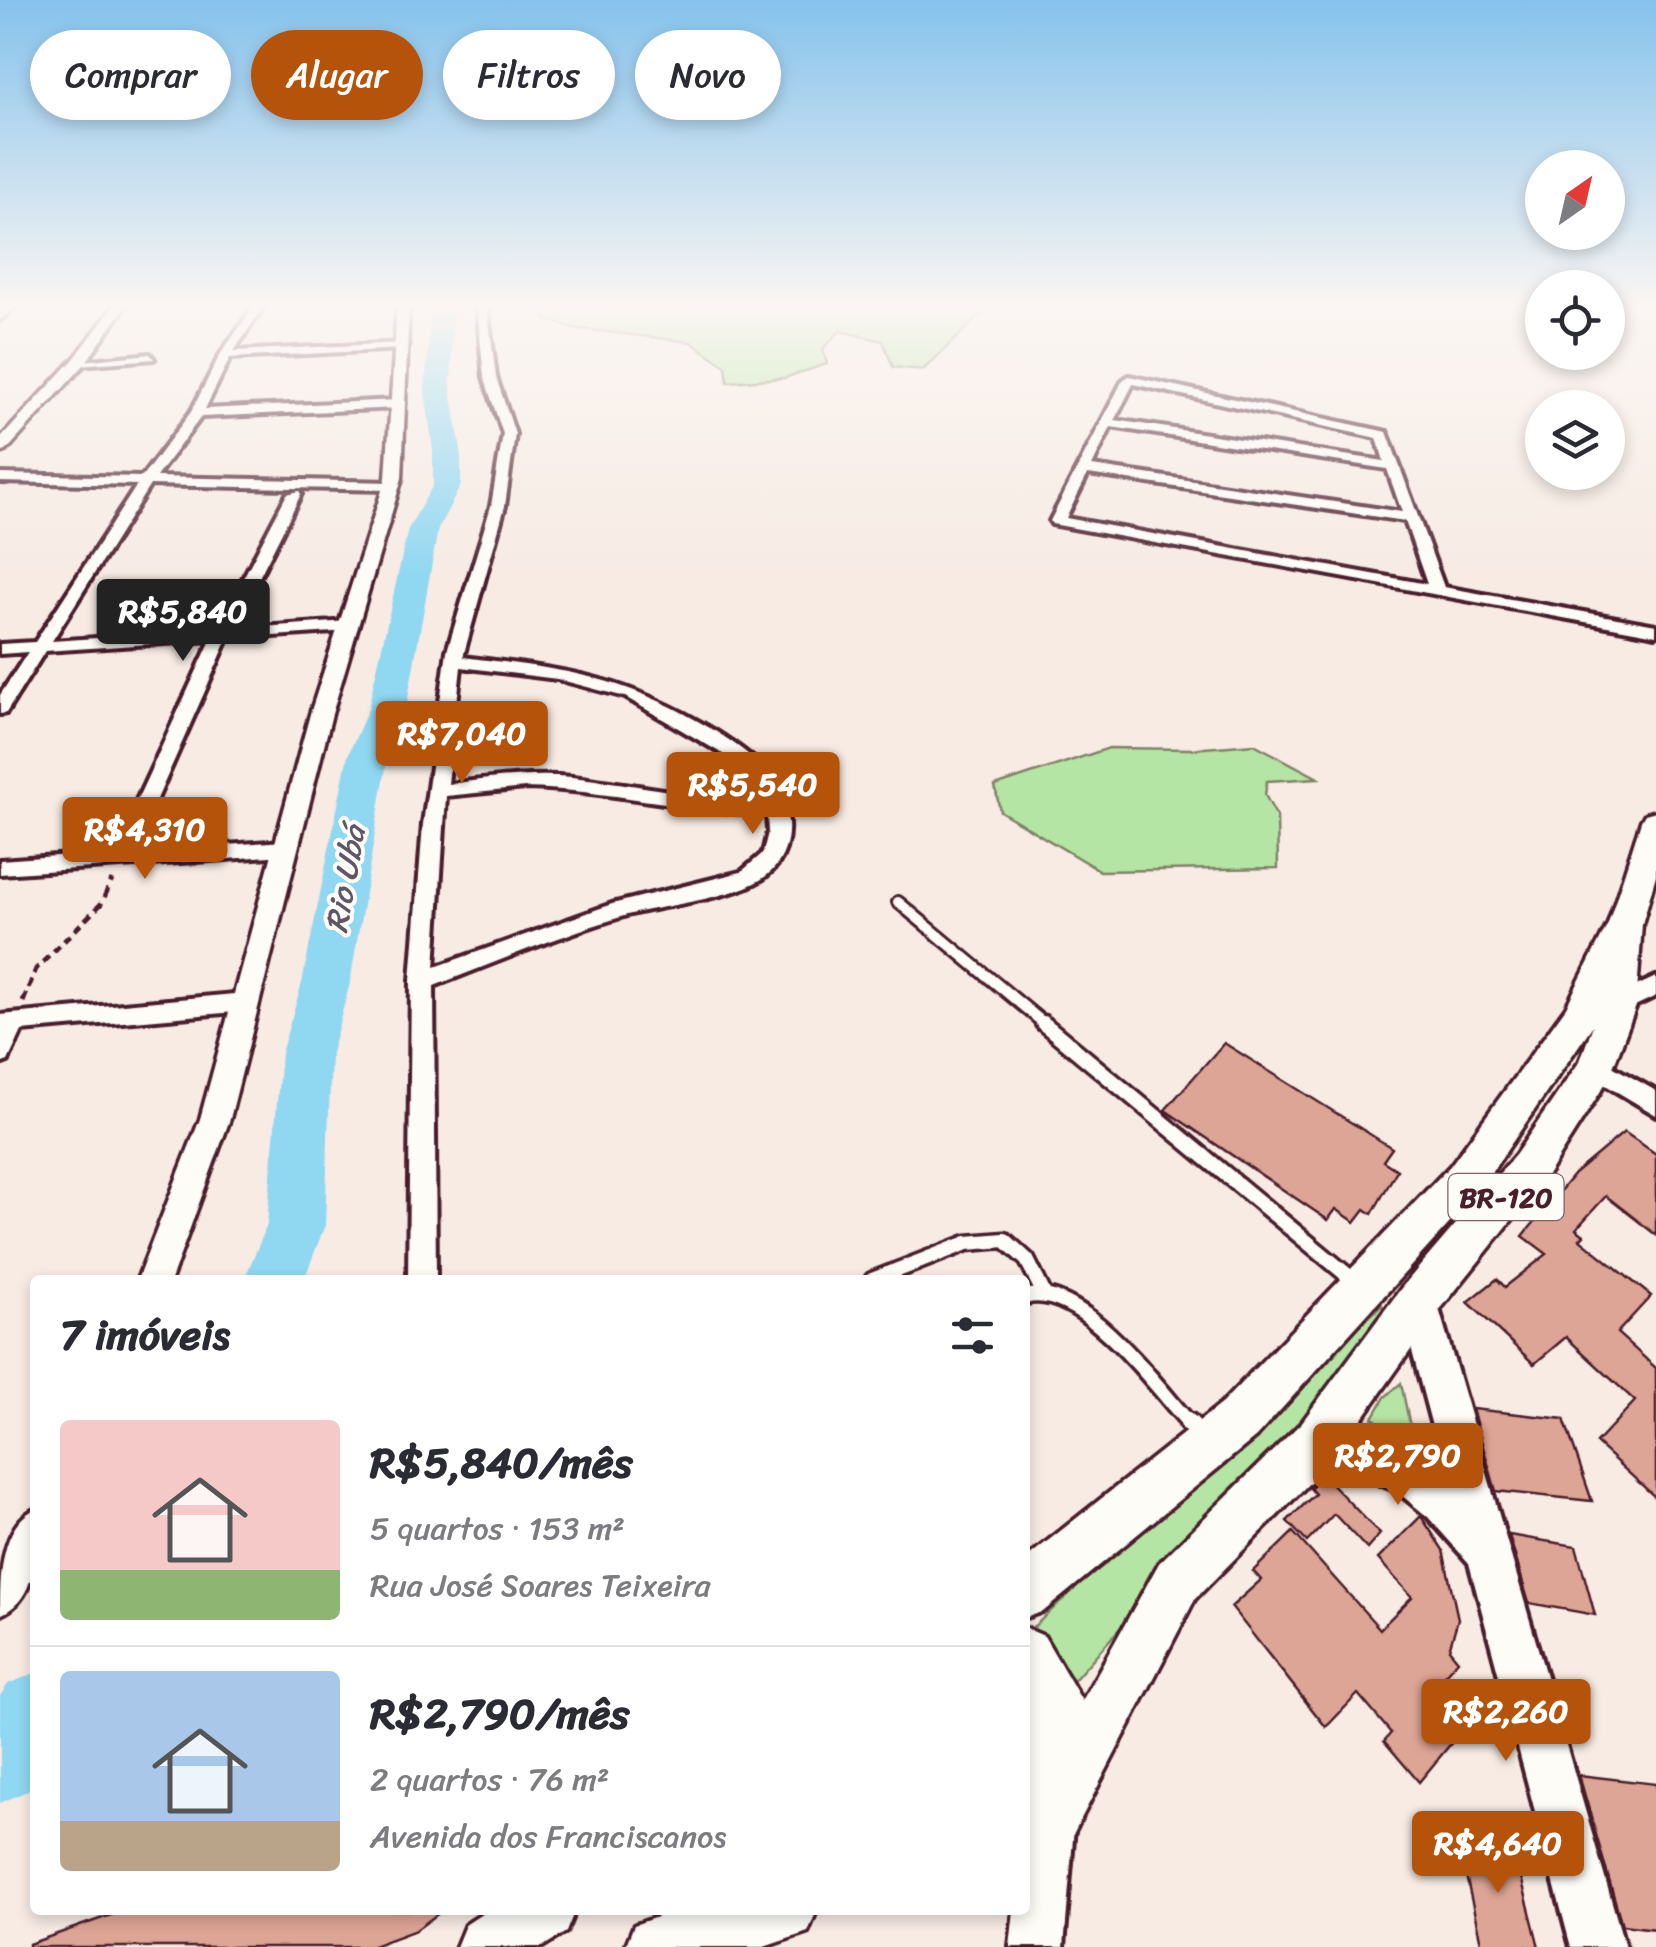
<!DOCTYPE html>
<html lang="pt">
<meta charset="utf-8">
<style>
body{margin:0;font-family:Sriracha,sans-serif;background:#f2f2f3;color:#2b2b33;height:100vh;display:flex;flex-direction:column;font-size:38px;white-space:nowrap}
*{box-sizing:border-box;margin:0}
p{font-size:32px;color:#7c7c81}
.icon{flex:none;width:55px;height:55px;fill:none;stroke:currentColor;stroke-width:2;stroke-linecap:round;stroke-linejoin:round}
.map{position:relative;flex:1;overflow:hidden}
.sheet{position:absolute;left:30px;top:1275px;width:1000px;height:640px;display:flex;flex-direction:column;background:#fff;border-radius:10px;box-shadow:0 5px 15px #0003}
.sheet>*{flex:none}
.banner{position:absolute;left:30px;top:30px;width:1000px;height:90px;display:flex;gap:20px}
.needle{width:65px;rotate:34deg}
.controls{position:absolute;left:1525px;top:150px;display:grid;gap:20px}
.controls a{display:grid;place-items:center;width:100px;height:100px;border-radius:50%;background:#fff;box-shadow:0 5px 15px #0003;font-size:50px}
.price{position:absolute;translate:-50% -85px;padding:0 22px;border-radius:10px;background:#b45309;color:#fff;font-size:32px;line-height:65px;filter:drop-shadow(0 2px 5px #0008)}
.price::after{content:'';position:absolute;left:50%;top:60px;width:30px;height:22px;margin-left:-15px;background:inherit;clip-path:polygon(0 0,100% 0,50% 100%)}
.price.current{background:#222;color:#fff}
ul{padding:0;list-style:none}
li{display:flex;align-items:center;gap:30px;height:250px;padding:0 30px}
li+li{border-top:2px solid #e1e1e2}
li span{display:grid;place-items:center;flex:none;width:280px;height:200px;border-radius:10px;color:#555}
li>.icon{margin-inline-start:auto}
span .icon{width:120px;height:120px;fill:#fffc;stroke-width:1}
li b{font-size:42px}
h2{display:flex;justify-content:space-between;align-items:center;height:120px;padding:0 30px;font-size:42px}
.pill{padding:0 35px;border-radius:45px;background:#fff;box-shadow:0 5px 15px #0003;font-size:35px;line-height:90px}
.pill.current{background:#b45309;color:#fff}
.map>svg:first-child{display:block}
</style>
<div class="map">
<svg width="1656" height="1947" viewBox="0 0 1656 1947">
<rect width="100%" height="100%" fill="#f7ebe4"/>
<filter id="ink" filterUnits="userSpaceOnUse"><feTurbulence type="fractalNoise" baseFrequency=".01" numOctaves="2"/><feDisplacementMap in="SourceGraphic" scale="20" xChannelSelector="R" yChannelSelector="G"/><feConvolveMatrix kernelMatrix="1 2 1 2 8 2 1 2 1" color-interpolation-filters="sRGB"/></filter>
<g filter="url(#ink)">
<!-- green -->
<path fill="#b5e5a4" stroke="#808268" stroke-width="2.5" d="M546,306H990L923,370L893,367L883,341L840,331L823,349L827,364L784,378L728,382L726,366L691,342L573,328L545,319Z
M1254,744L1318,778L1267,781L1265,795L1277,817L1278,868L1100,871L1000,811L995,786L1109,748L1192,749Z
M1382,1305L1387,1326L1074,1680L1030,1630Z
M1401,1383L1415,1450L1373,1418L1385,1397Z"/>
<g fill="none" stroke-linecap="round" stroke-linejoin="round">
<!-- river -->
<path fill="#90d7f1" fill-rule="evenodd" d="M431,306H453L451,391L461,450V485L438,529L406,709L388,755L350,983L331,1053L325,1225L304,1280H244L267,1225L281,1053L302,983L348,755L368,709L408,529L433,485V450L425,391Z
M35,1673V1780L27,1791L0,1803V1696L8,1684Z"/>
</g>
<!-- building -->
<path fill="#dda596" stroke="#4a1f2b" stroke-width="2.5" d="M1224,1043L1392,1148L1383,1161L1397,1170L1372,1214L1365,1209L1355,1222L1336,1209L1328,1220L1165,1110Z
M1624,1132L1656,1154V1235L1606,1196L1576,1229L1584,1235L1580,1239L1651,1296L1617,1333L1656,1368V1498L1596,1443L1635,1401L1566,1337L1534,1364L1468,1302L1497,1279L1505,1287L1547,1254L1523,1236L1574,1174Z
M1472,1409L1564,1419L1592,1501L1496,1491Z
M1323,1475L1380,1534L1367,1549L1334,1514L1307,1542L1287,1521L1315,1494L1310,1488Z
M1421,1516L1443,1550L1458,1619L1449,1649L1458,1660L1434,1686L1468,1723L1419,1782L1384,1741L1391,1733L1358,1694L1326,1727L1231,1607L1261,1580L1253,1571L1293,1532L1380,1629L1412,1597L1378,1559Z
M1509,1535L1576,1546L1595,1615L1529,1603Z
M1579,1775L1656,1784V1929L1622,1925Z
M1458,1840L1513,1846L1539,1947H1482Z
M125,1910H443L416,1930L370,1947H29V1944Z"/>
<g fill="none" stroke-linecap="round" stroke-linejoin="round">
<defs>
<path id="service-far2" d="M898,902L1046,1025"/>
<path id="service-far1" d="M1043,1023L1358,1284
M872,1280L967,1243L1005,1240L1027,1260L1043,1292
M1025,1297C1081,1281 1155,1386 1191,1425"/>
<path id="service" d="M1189,1423L1201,1436"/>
<path id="minor" d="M5,306H16L0,320V311Z
M254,306H264L234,351L402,343L408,346L402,349L230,358L205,409L398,400L404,404L398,408L201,417L156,477L391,482L398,486L391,490L150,485L52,641L216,630L287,494L299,491L301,494L233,629L349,621L357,626L349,631L228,639L134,851L286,841L296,848L286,855L0,874V860L113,852L211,640L45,651L6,713L0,714V695L28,652L0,654V644L35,642L137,485L0,482V474L142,477L191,412L220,355Z
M477,306H487L496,377L515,434L505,506L463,657C566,670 623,675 715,731C748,752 780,774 787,815C791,837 785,862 766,876C738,898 664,905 627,915C561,935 498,961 434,986L436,1280H408L411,981L423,824L447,651L491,506L503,434L484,377ZM461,667L557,679L625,697L728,757L753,778L764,802C699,798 636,784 572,777C530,773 489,779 448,784ZM525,788C606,790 686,810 767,815L768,832L763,853L741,872L612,904L435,967L446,796Z
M150,354L154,359L79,365L73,362Z
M1129,376L1387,432L1444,587L1656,625V635L1052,524L1050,521L1123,380ZM1133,384L1377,438L1384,461L1115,420ZM1111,427L1387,469L1402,512L1092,466ZM1088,474L1405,521L1427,584L1066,518Z
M1656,977V996L1618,1014H1602L1598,1008L1602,1002Z
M246,993L254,996L258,1002L254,1008L246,1011L22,1031L8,1061L0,1064V1015Z
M1596,1057L1656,1091V1115L1587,1074L1584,1067L1587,1060Z"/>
<path id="tertiary" d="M114,306H126L84,365L6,451L0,453V439L74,359Z
M397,306H409L402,478L332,714L230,1119L171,1280H137L200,1119L310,714L386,478Z
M35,1509C35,1546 41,1598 0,1615C0,1578 0,1526 35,1509Z"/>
<path id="secondary" d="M1418,1284L1431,1289L1437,1302L1625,1947H1571L1469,1563L1428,1517L1395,1490L1304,1454L1298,1439L1304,1424L1319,1418L1407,1450L1445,1475L1399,1302L1405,1289Z
M1049,1801L1067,1808L1074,1826L1064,1947H1010L1014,1910H1025V1823L1031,1808Z"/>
<path id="primary" d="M1656,811V875L1642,924L1636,1006L1609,1078L1544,1180L1434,1317L1336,1456L1195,1599L1070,1840L1046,1864L1025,1873V1628L1044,1636L1082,1701L1159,1563L1302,1422L1402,1287L1516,1154L1580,1061L1593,1025L1478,1192L1256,1437L1044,1611L1025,1618V1559L1222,1403L1450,1166L1566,1007L1608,924L1641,821L1645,814Z
M488,1910H575L566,1932L542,1947H456L465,1925Z
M677,1910H817L808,1932L764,1947H625L634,1925Z"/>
</defs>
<!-- service-far2 casing -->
<use href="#service-far2" stroke="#4a1f2b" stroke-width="16"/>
<!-- service-far1 casing -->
<use href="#service-far1" stroke="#4a1f2b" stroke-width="21"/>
<!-- service casing -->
<use href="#service" stroke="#4a1f2b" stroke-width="25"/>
<!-- minor casing -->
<use href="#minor" stroke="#4a1f2b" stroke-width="8"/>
<!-- tertiary casing -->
<use href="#tertiary" stroke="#4a1f2b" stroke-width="7"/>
<!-- secondary casing -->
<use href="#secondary" stroke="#4a1f2b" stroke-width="8"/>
<!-- primary casing -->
<use href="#primary" stroke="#4a1f2b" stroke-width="7"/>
<!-- path -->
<path stroke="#4a1f2b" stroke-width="5" stroke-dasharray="9 6" stroke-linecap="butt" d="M23,1002L36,969L101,904L112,880"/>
<!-- service-far2 -->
<use href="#service-far2" stroke="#fdfcf7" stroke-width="10"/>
<!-- service-far1 -->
<use href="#service-far1" stroke="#fdfcf7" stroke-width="14"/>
<!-- service -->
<use href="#service" stroke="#fdfcf7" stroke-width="18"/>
<!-- minor -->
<use href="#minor" fill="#fdfcf7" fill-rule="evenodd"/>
<!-- tertiary -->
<use href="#tertiary" fill="#fdfcf7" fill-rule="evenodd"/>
<!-- secondary -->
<use href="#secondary" fill="#fdfcf7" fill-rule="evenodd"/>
<!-- primary -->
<use href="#primary" fill="#fdfcf7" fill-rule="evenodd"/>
</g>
</g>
<!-- sky -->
<linearGradient id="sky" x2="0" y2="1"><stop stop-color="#85c2ec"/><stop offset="0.53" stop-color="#fbf6f3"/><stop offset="1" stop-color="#fbf6f3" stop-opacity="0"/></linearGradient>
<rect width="1656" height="578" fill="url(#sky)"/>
<g text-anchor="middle" stroke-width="8" stroke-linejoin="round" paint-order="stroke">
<!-- shield labels -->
<rect fill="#fdfcf7" stroke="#806168" stroke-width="2.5" x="1448.5" y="1174" width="115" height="46" rx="8"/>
<g font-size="28" font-weight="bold" fill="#4a1f2b">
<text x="1506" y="1207">BR-120</text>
</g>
<!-- water labels -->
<g font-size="32" font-style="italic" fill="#5f5666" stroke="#fdfcf7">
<text transform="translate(345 879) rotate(-80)" y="11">Rio Ubá</text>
</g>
</g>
</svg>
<div class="controls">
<a><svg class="needle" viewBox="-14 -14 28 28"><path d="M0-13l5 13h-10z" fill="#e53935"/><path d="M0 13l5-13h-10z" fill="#7c7c81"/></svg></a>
<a><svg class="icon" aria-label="locate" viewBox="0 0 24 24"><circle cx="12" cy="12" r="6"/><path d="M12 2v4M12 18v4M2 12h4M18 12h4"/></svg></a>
<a><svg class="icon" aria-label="layers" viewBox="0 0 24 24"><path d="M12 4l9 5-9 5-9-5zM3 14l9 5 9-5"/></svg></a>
</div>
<b class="price current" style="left:183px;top:664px">R$5,840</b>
<b class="price" style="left:462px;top:786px">R$7,040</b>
<b class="price" style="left:753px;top:837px">R$5,540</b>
<b class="price" style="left:145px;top:882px">R$4,310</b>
<b class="price" style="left:1398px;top:1508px">R$2,790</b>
<b class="price" style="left:1506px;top:1764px">R$2,260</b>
<b class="price" style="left:1498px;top:1896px">R$4,640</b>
<div class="banner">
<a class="pill">Comprar</a>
<a class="pill current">Alugar</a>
<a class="pill">Filtros</a>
<a class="pill">Novo</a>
</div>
<section class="sheet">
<h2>7 imóveis<svg class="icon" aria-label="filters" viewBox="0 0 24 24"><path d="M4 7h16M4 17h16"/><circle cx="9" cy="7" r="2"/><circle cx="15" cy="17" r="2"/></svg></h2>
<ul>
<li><span style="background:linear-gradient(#f6c9c9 75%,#8fb573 0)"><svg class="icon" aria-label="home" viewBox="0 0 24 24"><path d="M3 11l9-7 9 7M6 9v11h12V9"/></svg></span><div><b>R$5,840/mês</b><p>5 quartos · 153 m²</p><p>Rua José Soares Teixeira</p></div></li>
<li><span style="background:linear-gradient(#a9c7e8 75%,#b9a48a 0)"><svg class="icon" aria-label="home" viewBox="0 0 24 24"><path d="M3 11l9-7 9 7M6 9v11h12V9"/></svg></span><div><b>R$2,790/mês</b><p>2 quartos · 76 m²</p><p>Avenida dos Franciscanos</p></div></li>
</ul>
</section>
</div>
